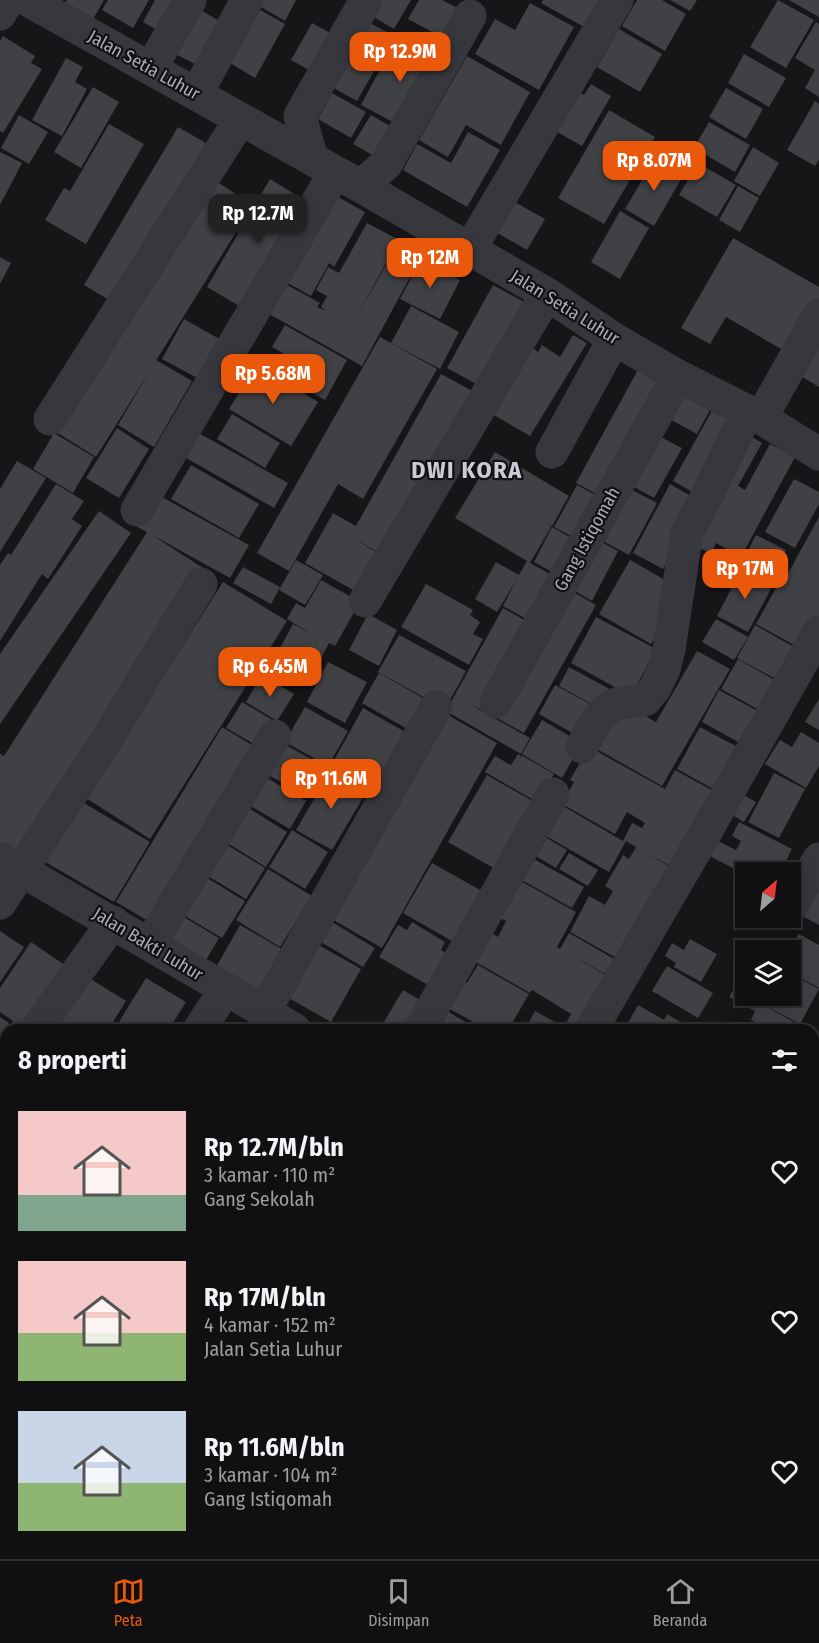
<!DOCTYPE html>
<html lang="id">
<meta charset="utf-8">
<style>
body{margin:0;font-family:"Fira Sans Condensed",sans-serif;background:#19191b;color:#f1f3f6;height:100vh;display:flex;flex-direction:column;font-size:22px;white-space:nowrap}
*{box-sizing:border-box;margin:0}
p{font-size:20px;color:#9c9d9f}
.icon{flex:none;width:33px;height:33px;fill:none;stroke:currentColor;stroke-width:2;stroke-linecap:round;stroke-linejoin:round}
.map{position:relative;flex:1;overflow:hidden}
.sheet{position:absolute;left:0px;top:1024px;width:819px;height:536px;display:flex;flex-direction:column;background:#101012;border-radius:18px 18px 0 0;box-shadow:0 3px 15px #0003,0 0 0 2px #303032}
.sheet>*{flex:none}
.needle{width:39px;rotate:28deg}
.controls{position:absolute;left:735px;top:862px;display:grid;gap:12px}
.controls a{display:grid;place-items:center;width:66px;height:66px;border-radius:0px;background:#101012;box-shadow:0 3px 15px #0003,0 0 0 2px #303032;font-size:30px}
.price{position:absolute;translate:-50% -51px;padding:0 14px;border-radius:12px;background:#ea580c;color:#fff;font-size:20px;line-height:39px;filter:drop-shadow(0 2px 3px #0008)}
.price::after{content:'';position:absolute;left:50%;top:36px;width:18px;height:14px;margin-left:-9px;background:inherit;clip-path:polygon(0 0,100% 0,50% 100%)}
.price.on{background:#222;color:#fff}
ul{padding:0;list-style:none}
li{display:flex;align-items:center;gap:18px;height:150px;padding:0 18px}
li span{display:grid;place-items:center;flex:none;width:168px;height:120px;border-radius:0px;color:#555}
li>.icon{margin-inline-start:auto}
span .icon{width:72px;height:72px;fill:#fffc;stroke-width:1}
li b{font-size:26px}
h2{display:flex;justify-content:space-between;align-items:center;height:72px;padding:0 18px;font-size:26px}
.tab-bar{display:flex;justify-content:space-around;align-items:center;height:84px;border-top:2px solid #303032;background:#101012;font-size:16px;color:#9c9d9f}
.tab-bar a{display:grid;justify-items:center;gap:3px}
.tab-bar .on{color:#ea580c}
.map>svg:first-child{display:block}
</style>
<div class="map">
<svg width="819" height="1559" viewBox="0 0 819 1559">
<rect width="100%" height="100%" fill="#161618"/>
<!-- building -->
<path fill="#404145" d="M67,0H104L92,21L64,6Z
M108,0H149L133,28L102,10Z
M155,0H186L166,35L143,22Z
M255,0H296L285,21L254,3Z
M372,0H411L394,29L365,12Z
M419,0H442L467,13L451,42L408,19Z
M543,0H610L593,32L541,3Z
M637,0H662L686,14L665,51L622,26Z
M670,0H697L690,11Z
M778,0L814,20L786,68L750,47Z
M789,0H819V17Z
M530,3L574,27L539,90L475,54L495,19L515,30Z
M255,7L285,24L255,78L225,60Z
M197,8L230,27L206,70L172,52Z
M359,17L394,36L357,101L323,82Z
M816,22L819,24V97L805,88L815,70L795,58Z
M312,23L339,38L318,75L291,60Z
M619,29L662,54L640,92L597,67Z
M3,36L35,56L31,63L42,69L3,133L0,131V41Z
M397,38L440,62L404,128L361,105Z
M744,54L786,78L769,107L728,83Z
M467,56L530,92L501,145L466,125L448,157L419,140Z
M66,58L83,67L75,82L87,89L62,136L32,120Z
M591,84L611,96L582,146L550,128L573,89L584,95Z
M93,87L119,102L81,168L54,152Z
M726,88L763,109L746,139L709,117Z
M332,93L366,112L351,138L318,119Z
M815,101L819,104V160L815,166L787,150Z
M609,110L655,137L604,224L558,198Z
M19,115L48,132L29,164L1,148Z
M371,115L402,133L385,162L353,144Z
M709,122L750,145L735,172L694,148Z
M109,124L144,144L86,244L45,220L64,188L70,191Z
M178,127L213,147L119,306L84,285Z
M468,132L500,150L467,207L403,170L417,144L451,163Z
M753,147L779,163L760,196L734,181Z
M0,152L22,163L0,205Z
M655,158L684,174L654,226L625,209Z
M698,163L736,185L717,217L679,195Z
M211,178L253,205L96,457L53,430Z
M270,179L309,203L246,310L207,287Z
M738,186L759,198L740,232L719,220Z
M329,192L365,212L334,267L329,263L311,296L281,279Z
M504,196L545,219L527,250L487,227Z
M620,211L649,228L620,279L591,262Z
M367,223L399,240L354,321L393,253L416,266L362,366L262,310L278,280L320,303L317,307L326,311L321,307L327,296L316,290L328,267L339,273Z
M733,238L819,287V299L788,353L726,317L710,344L681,328Z
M0,257L11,263L0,284Z
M421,259L460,280L440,319L400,299Z
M493,285L528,304L482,387L447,368Z
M411,306L459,332L440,369L391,343Z
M184,319L223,341L201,380L162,359Z
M285,325L347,360L325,400L290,380L300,363L272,347Z
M819,329V387L794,372Z
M573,335L587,343L530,436L494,415L504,399L497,395L528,345L538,352L542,345L560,357Z
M380,337L437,369L363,499L338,484L289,571L257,553Z
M156,360L192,381L154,447L118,425Z
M256,364L318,402L291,446L229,409Z
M640,366L670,383L606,499L576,483Z
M441,374L478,394L387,557L351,537L383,556L362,595L305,563L333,513L356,526Z
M680,388L712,406L697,434L664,416Z
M713,409L739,423L698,495L673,481Z
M232,414L280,443L265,468L217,439Z
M117,428L149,449L119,498L86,478Z
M195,431L288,483L274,508L181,455Z
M54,433L94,457L73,493L33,469Z
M653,433L682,448L654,498L625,482Z
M745,433L762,443L738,486L745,490L770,444L795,457L741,557L716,543L711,554L692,544Z
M495,452L569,496L552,526L549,525L551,527L530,563L559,579L535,624L503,606L517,579L497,612L475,599L496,562L519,575L527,561L455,518Z
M17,461L46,478L0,552V489Z
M191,465L259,504L239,538L171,499Z
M794,479L819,492V504L795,548L765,532Z
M56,484L84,501L72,519L82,526L48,579L42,574L0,641V565L8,553L11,555Z
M670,484L696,499L687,525L663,569L633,553Z
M577,485L605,500L582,542L554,527Z
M623,485L657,503L629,555L595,537Z
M151,491L249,545L230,578L152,535L203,568L20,855L0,842V754L4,756L147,532L132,524Z
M99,511L131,533L0,724V654Z
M819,517V626L805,651L756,624L777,586L780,588Z
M552,527L582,544L563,578L534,562Z
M756,535L786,550L770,579L741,564Z
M594,538L618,551L592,601L566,586Z
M296,560L323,575L305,605L279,590Z
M630,560L674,585V603L651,644L599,614Z
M243,567L280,587L271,604L233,583Z
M742,568L773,585L748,632L717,616Z
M321,580L360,602L335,646L329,643L306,686L285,675L289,667L274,659L293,624L313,635L287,619L296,603L305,608Z
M223,582L287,621L150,839L86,798Z
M426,584L473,610L470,615L480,622L473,634L483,639L469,665L401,627Z
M564,587L596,605L524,733L492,715Z
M503,608L531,624L484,711L471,705L530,738L521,754L446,711Z
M368,614L397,630L379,666L349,650Z
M596,617L656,649L631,696L571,663Z
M716,619L748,637L734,660L702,642Z
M755,625L803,652L785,684L737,658Z
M399,635L466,671L445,709L378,672Z
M697,651L730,669L662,786L597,749L622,703L663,726L656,722Z
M738,659L785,686L768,715L721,689Z
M328,662L367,682L345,723L307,702Z
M569,667L615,692L605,711L559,686Z
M379,673L428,701L411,731L362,703Z
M262,674L294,694L277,721L246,702Z
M555,685L600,709L583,739L539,714Z
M719,690L767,716L749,748L702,722Z
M819,699V730L805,722Z
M242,702L276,722L261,748L226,728Z
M305,707L348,731L328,766L285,742Z
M363,708L407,733L378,787L333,762Z
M441,711L497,743L382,948L323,914Z
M542,720L582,743L562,778L522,754Z
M222,727L260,750L155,925L116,902Z
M700,727L747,752L724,795L677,769Z
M801,732L819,743V766L806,788L765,764L780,740L792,747Z
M280,742L328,768L311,799L263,772Z
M589,747L665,789L675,770L723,796L676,869L648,854L679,872L666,896L650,888L663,896L625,963L570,932L589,896L605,905L613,891L605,886L623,855L629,859L636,847L626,841L609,872L546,836L563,806L623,841L632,823L642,828L645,823L627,812L615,834L562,804L574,782L570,780Z
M518,754L520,755V758L521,755L554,774L537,802L485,772L495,756L511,765Z
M331,770L367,791L332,850L296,830Z
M774,773L805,789L779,838L748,822Z
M487,775L536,803L497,870L448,842Z
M264,776L306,801L290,829L247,804Z
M735,790L756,802L744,822L724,810Z
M77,799L150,842L114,902L42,860Z
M245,806L287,832L266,867L224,841Z
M739,822L792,849L780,873H746V875L704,853L712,838L736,850L741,841L732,836Z
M292,830L328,852L305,889L269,867Z
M545,837L567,850L556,868L534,855Z
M222,842L265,868L246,899L203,873Z
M569,853L598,870L588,886L559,869Z
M530,857L584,887L572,908L518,878Z
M432,863L482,891L452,941L403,913Z
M268,869L312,896L280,947L236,920Z
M819,873V925L797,913Z
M202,875L245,901L222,938L180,913Z
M517,879L576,912L557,947L560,949L569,933L625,965L616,980L566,952L616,981L587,1030H525L535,1011L564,1027L571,1014L532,990L530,993L465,956L482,928L498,937L506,921L496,916Z
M179,914L219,938L206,960L166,936Z
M327,919L375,948L363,967L316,939Z
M412,922L445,942L441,950L447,954L428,985L379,957L398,925L407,930Z
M240,925L285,951L261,994L215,969Z
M0,931L24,947L0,982Z
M799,934L819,945V988L790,972L789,951Z
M308,939L361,969L331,1022L278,992Z
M690,939L717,954L701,982L674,967L676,963L665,956L672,943L684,950Z
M31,942L72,970L32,1030H7L13,1021L0,1012V988Z
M478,965L529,994L508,1030H488L437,1002L452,974L467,983Z
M667,966L713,993L698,1018L652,991Z
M746,968V996H764L760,1003L796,1023L792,1030H770L751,1020L755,1011L729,997Z
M790,973L819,989L800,1024L763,1004L768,996H790Z
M84,975L126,1001L108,1030H54Z
M146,978L186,1002L171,1026L178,1030H114Z
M403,990L427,1004L412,1030H379Z
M638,1005L664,1020L667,1014L687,1026L684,1030H624Z
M440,1007L479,1030H425Z
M0,1017L9,1023L0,1036Z
M815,1038L819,1040V1109L813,1106V1042Z
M0,1040L6,1044V1060L0,1068Z
M6,1104V1196L0,1205V1113Z
M813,1161L819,1164V1174L813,1185Z
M814,1186L819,1189V1297L813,1308Z
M6,1204V1279L0,1275V1214Z
M0,1277L6,1280V1314L0,1310Z
M0,1316L6,1320V1363L0,1359Z
M813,1382L819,1385V1461L813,1471Z
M0,1437L6,1441V1482L0,1479Z
M819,1474V1536L813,1546V1484Z
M6,1487V1554L16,1559H0V1497Z
M29,1554H143L140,1559H26Z
M153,1554H207L210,1556L208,1559H150Z
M220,1554H284L281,1559H227Z
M292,1554H364L361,1559H289Z
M371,1554H405L414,1559H368Z
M427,1554H473L470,1559H425Z
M518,1554H592L589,1559H525Z
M606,1554H662L666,1559H603Z
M688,1554H763L760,1559H685Z
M771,1554H808L805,1559H768Z"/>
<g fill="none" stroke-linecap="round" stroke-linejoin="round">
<!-- minor -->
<path stroke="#37383d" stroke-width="33" d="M28,0L371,192L547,294L614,339L678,376L761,418L819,454
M0,14L8,0
M151,68L190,0
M197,93L247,0
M312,159L300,116L366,0
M361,186L386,164L470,16
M470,249L617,0
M761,418L819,315
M50,419L240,120
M552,452L614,339
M137,510L335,172
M365,601L547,294
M496,702L678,376
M582,747C590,732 601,707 620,703C628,701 637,702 645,700L655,688L664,669L669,649L687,532L705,500L747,412
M0,858C99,916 198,972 295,1030
M0,903L107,739L201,584
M792,906L819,859
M150,944L275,736
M264,1012L436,707
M36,1030L113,922
M199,1030L225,990
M420,1030L553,794
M591,1030L699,844L819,632
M0,1082L6,1073
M813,1335L819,1324
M813,1358L819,1361
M21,1559L24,1554
M147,1559L151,1554
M282,1559L285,1554
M477,1559L480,1554
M676,1559L679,1554"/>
</g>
<g text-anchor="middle" stroke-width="4.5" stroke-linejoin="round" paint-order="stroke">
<!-- street labels -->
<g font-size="18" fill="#a8adb8" stroke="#111113">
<text transform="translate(144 65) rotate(29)" y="6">Jalan Setia Luhur</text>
<text transform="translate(565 307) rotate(32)" y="6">Jalan Setia Luhur</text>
<text transform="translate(587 539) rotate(-61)" y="6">Gang Istiqomah</text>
<text transform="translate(148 944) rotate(31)" y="6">Jalan Bakti Luhur</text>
</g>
<!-- district labels -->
<g font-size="24" font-weight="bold" letter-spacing="1.5" fill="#c9ccd4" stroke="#111113">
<text x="467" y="478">DWI KORA</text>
</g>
</g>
</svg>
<div class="controls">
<a><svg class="needle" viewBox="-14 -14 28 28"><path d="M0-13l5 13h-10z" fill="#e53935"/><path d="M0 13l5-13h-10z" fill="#9c9d9f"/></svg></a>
<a><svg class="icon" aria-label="layers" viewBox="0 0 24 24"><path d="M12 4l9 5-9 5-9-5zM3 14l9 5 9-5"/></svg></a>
</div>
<b class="price" style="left:400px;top:83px">Rp 12.9M</b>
<b class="price" style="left:654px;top:192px">Rp 8.07M</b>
<b class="price on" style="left:258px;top:245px">Rp 12.7M</b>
<b class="price" style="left:430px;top:289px">Rp 12M</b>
<b class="price" style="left:273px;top:405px">Rp 5.68M</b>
<b class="price" style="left:745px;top:600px">Rp 17M</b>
<b class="price" style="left:270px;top:698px">Rp 6.45M</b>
<b class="price" style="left:331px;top:810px">Rp 11.6M</b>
<section class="sheet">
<h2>8 properti<svg class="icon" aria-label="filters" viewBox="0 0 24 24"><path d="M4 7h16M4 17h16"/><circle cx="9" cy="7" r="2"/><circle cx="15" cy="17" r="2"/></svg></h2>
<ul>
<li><span style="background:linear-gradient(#f6c9c9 70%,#7fa58c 0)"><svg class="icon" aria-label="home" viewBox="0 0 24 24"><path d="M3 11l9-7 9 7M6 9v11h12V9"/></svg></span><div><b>Rp 12.7M/bln</b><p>3 kamar · 110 m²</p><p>Gang Sekolah</p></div><svg class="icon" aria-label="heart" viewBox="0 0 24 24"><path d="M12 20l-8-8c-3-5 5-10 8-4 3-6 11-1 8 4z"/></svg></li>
<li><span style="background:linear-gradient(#f6c9c9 60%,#8fb573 0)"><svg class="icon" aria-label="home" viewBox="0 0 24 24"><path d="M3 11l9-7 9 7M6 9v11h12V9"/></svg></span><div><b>Rp 17M/bln</b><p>4 kamar · 152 m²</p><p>Jalan Setia Luhur</p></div><svg class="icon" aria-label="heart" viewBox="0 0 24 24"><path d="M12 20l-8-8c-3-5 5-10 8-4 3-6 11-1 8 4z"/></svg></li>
<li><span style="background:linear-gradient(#c9d6e8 60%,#8fb573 0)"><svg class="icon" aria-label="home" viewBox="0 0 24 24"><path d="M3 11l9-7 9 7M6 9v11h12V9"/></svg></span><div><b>Rp 11.6M/bln</b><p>3 kamar · 104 m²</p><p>Gang Istiqomah</p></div><svg class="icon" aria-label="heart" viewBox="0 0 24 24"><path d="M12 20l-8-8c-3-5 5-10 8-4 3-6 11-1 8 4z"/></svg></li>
</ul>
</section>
</div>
<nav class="tab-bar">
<a class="on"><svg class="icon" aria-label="map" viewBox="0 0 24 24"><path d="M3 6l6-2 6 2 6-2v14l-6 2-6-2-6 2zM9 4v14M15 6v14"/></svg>Peta</a>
<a><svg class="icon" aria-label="saved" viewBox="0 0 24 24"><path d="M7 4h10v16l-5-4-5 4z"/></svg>Disimpan</a>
<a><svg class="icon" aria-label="home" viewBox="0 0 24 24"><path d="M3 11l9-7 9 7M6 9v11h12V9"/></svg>Beranda</a>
</nav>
